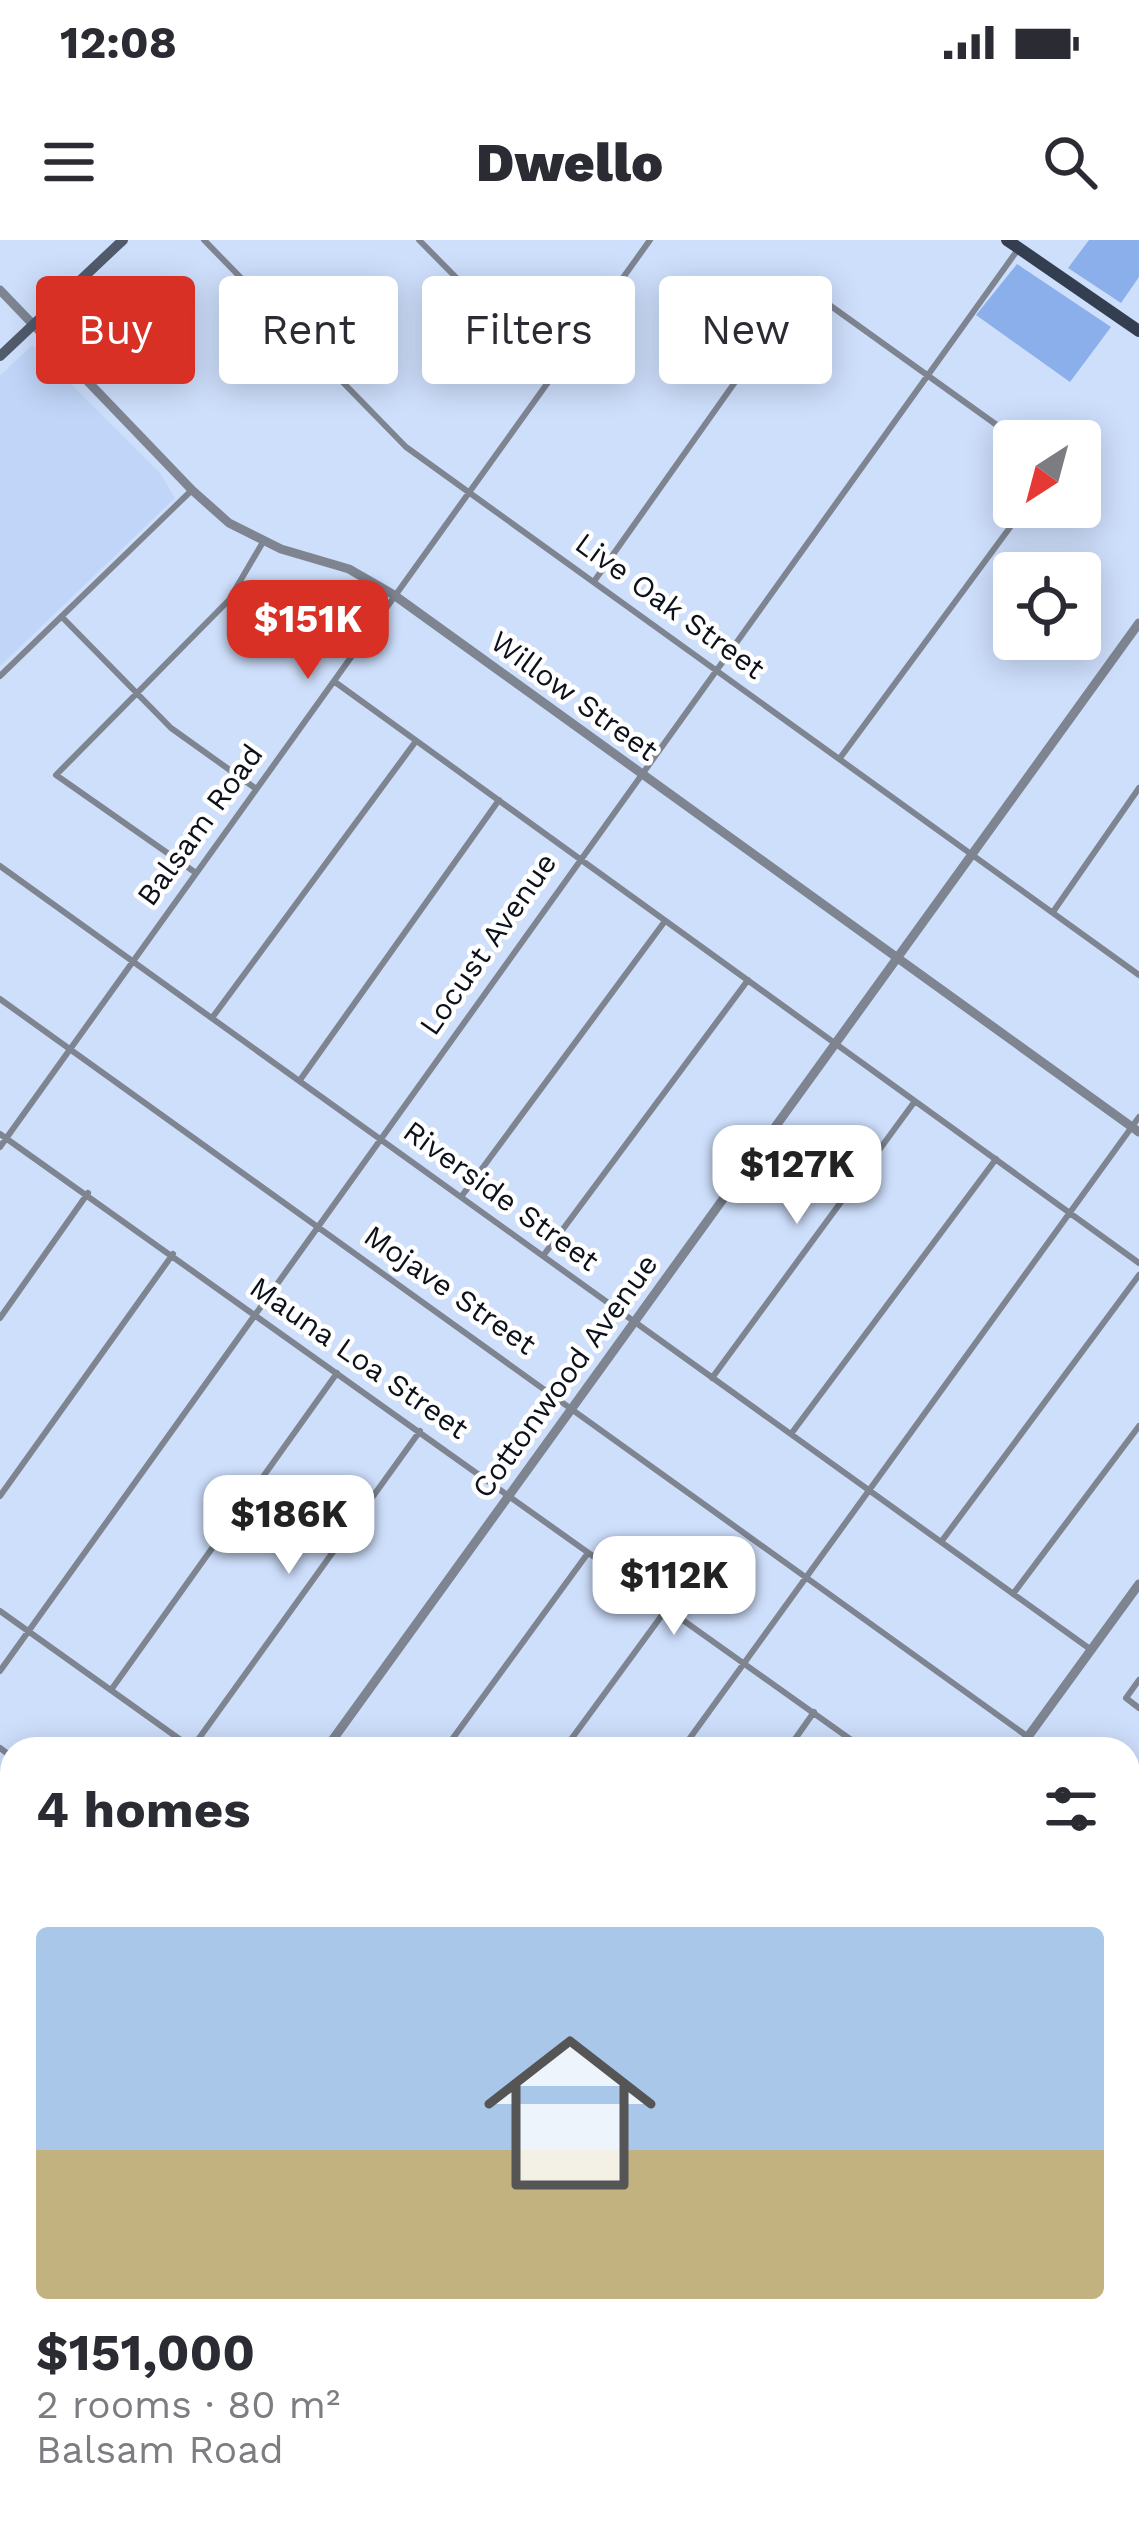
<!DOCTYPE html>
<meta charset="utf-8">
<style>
body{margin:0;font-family:"Work Sans",sans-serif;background:#f7f7f7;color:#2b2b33;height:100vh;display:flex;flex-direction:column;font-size:45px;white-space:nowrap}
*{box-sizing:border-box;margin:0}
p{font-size:39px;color:#7c7c81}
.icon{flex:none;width:66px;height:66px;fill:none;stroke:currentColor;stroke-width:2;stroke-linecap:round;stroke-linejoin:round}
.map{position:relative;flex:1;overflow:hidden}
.drawer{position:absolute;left:0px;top:1497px;width:1140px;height:807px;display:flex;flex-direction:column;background:#fff;border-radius:36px 36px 0 0;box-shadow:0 6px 30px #0003}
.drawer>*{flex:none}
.guide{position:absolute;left:36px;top:36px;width:1068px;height:108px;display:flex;gap:24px}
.needle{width:78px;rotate:216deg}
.controls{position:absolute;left:993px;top:180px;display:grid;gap:24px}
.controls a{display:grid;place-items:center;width:108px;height:108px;border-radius:12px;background:#fff;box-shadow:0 6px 30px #0003;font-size:60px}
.price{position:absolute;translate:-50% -102px;padding:0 27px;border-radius:24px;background:#fff;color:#222;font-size:39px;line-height:78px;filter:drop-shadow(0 3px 6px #0008)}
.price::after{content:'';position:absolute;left:50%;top:72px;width:36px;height:27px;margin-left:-18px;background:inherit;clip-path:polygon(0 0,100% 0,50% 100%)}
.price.active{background:#d93025;color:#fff}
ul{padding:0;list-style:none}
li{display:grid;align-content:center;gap:24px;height:636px;padding:0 36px}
li span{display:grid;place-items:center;height:372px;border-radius:12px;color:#555}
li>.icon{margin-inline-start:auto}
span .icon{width:216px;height:216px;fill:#fffc;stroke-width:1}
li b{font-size:51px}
h2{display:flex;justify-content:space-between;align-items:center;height:144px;padding:0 36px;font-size:51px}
.tag{padding:0 42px;border-radius:12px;background:#fff;box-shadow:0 6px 30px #0003;font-size:42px;line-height:108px}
.tag.active{background:#d93025;color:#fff}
.status{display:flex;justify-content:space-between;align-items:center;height:84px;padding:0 60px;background:#fff;direction:ltr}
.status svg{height:33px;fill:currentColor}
header{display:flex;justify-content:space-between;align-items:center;height:156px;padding:0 36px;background:#fff;font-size:54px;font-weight:800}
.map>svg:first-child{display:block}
</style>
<div class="status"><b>12:08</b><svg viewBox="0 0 49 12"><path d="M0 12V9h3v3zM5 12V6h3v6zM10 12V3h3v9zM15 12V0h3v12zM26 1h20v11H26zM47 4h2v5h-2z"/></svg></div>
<header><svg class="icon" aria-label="menu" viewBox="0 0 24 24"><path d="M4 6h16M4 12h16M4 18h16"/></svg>Dwello<svg class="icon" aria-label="search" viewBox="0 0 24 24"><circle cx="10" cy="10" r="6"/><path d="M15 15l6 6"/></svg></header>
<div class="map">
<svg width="1139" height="2303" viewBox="0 0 1139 2303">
<rect width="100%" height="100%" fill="#cedffc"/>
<!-- built -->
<path fill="#c0d5f8" d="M32,105L160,233L175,258L0,426V136Z"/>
<!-- green -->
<path fill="#8bafeb" d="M1089,0H1139V37L1121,63L1068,28Z
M1017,24L1111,87L1070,142L976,75Z
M1128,2182L1139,2190V2303H645L653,2292H1128Z"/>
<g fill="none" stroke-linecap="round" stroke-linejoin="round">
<!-- stream -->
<path stroke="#5e8bd4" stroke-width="3" d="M1128,1900L1139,1884
M646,2303L653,2292"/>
<!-- minor -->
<path stroke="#7e8591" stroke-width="6" d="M204,0L406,207L1139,735
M419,0L498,80L559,128
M595,340L803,46L1019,201
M62,377L171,488L255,548
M0,436L192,250
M335,442L1139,1023
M840,518L1025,267
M0,626L1090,1409
M196,633L56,535L229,360L263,302
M1053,672L1139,548
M0,759L1045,1509
M212,778L416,501
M300,840L499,560
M0,894L864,1509
M0,907L650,0
M461,957L665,681
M543,1016L748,740
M0,1078L88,953
M712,1138L915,861
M791,1194L996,919
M0,1256L173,1014
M941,1302L1139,1035
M1013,1354L1139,1186
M0,1371L192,1508
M0,1431L1019,8
M1139,1440L1126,1458L1139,1468
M111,1450L337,1133
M0,1508L12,1517
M192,1508L420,1191
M445,1509L588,1313
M564,1509L668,1367
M682,1509L1139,877
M788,1509L814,1472
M1128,1572L1139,1581
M1128,1638L1139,1644
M1128,1688L1139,1673
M1128,1813L1139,1798
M1128,1885L1139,1870
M1128,1944L1139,1952
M1128,2095L1139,2079
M0,2127L12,2111
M0,2128L12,2136
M1128,2142L1139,2150
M233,2292L249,2303
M110,2303L118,2292
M330,2303L338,2292"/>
<!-- tertiary -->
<path stroke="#7e8591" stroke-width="9" d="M0,50L192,250L229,283L281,309L349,329L394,355L1139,892
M326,1509L1139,383
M1019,1509L1139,1344
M0,1961L12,1945
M439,2303L447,2292"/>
<!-- secondary -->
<path stroke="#515b6c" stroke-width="10" d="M0,116L123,0
M0,2258L12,2266
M48,2292L63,2303"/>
<!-- primary -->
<path stroke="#333e51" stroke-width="12" d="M1007,0L1139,91"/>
</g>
<g text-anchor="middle" stroke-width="9" stroke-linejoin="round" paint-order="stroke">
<!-- street labels -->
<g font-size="30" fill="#0c111b" stroke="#fff">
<text transform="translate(670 366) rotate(36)" y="10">Live Oak Street</text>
<text transform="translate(574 456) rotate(36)" y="10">Willow Street</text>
<text transform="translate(200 585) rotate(-54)" y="10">Balsam Road</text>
<text transform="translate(488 704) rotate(-55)" y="10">Locust Avenue</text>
<text transform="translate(501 956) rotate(36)" y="10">Riverside Street</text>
<text transform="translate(450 1050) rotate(35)" y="10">Mojave Street</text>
<text transform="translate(359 1118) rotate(35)" y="10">Mauna Loa Street</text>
<text transform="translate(565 1136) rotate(-54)" y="10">Cottonwood Avenue</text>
</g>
</g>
</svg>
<div class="controls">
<a><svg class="needle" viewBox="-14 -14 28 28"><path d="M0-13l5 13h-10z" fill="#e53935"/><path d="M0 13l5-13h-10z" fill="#7c7c81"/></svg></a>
<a><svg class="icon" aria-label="locate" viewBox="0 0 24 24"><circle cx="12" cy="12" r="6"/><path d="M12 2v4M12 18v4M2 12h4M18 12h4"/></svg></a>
</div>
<b class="price active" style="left:308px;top:442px">$151K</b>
<b class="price" style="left:797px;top:987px">$127K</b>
<b class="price" style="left:289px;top:1337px">$186K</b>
<b class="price" style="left:674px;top:1398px">$112K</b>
<div class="guide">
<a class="tag active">Buy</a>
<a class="tag">Rent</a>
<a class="tag">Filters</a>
<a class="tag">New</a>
</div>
<section class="drawer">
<h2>4 homes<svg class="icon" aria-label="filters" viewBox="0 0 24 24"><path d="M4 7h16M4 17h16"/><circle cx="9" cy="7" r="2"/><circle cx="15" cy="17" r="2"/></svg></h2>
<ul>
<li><span style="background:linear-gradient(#a9c7e8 60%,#c2b280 0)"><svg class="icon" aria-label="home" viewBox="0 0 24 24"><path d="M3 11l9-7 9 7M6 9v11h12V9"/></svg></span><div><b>$151,000</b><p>2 rooms · 80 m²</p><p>Balsam Road</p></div></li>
</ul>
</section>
</div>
